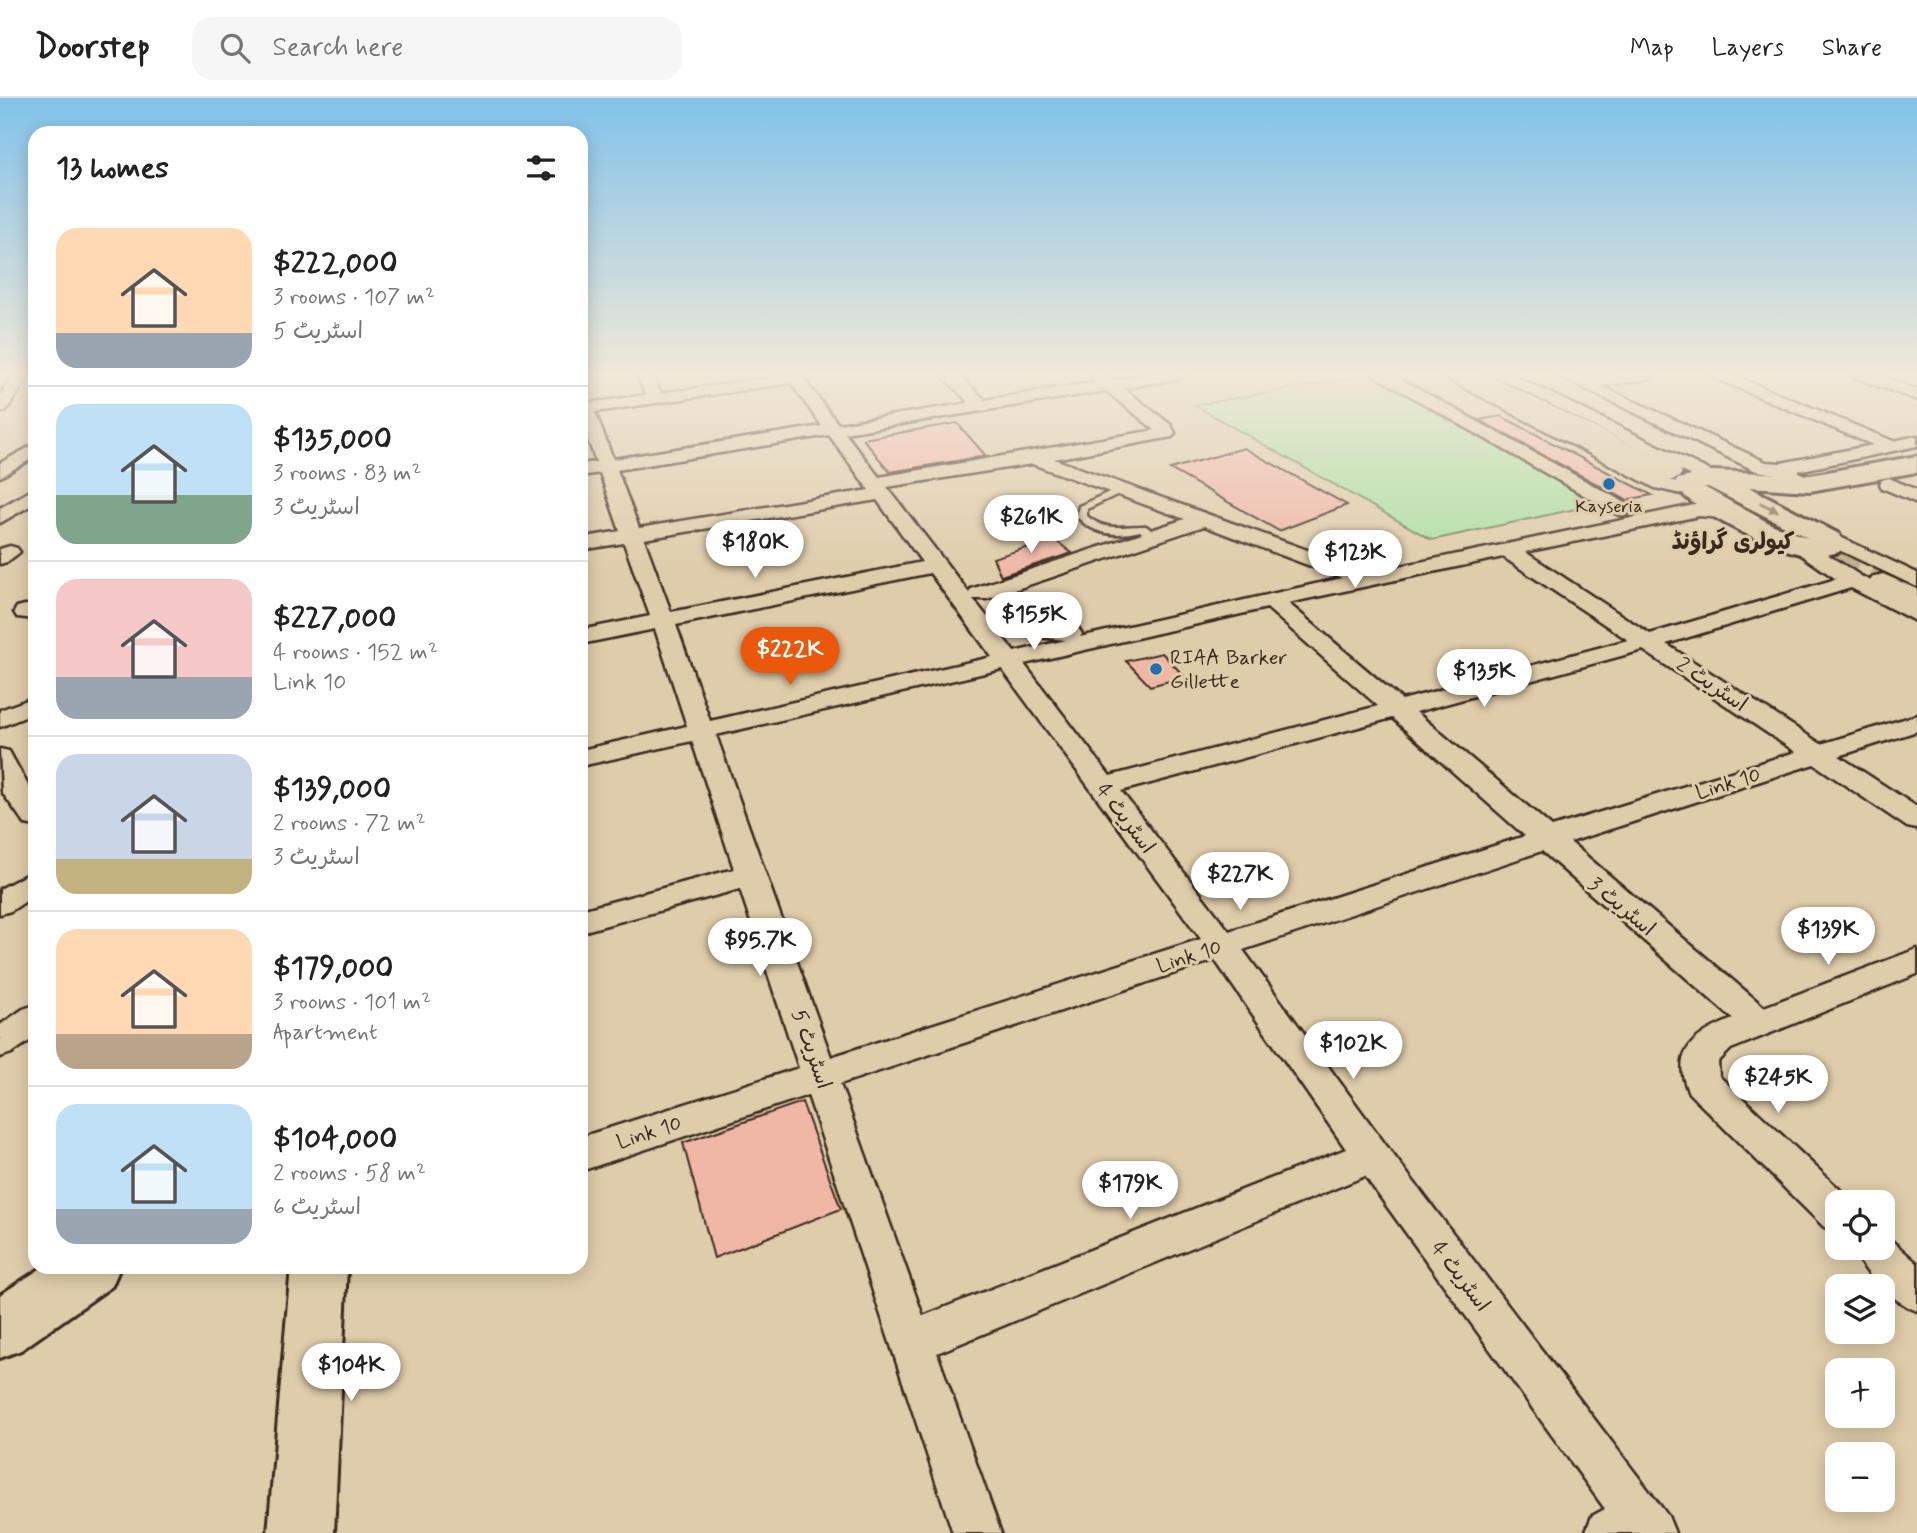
<!DOCTYPE html>
<meta charset="utf-8">
<style>
body{margin:0;font-family:Mynerve,"Playpen Sans Arabic",sans-serif;background:#f6f6f6;color:#222;height:100vh;display:flex;flex-direction:column;font-size:26px;white-space:nowrap}
*{box-sizing:border-box;margin:0}
p{font-size:23px;color:#767676}
.icon{flex:none;width:38px;height:38px;fill:none;stroke:currentColor;stroke-width:2;stroke-linecap:round;stroke-linejoin:round}
.map{position:relative;flex:1;overflow:hidden}
.panel{position:absolute;left:28px;top:28px;width:560px;height:1148px;display:flex;flex-direction:column;background:#fff;border-radius:21px;box-shadow:0 4px 18px #0003}
.panel>*{flex:none}
.fabs{position:absolute;left:1825px;top:1092px;display:grid;gap:14px}
.fabs a{display:grid;place-items:center;width:70px;height:70px;border-radius:14px;background:#fff;box-shadow:0 4px 18px #0003;font-size:35px}
.price{position:absolute;translate:-50% -60px;padding:0 16px;border-radius:24px;background:#fff;color:#222;font-size:23px;line-height:46px;filter:drop-shadow(0 2px 4px #0008)}
.price::after{content:'';position:absolute;left:50%;top:42px;width:21px;height:16px;margin-left:-10px;background:inherit;clip-path:polygon(0 0,100% 0,50% 100%)}
.price.active{background:#ea580c;color:#fff}
ul{padding:0;list-style:none}
li{display:flex;align-items:center;gap:21px;height:175px;padding:0 28px}
li+li{border-top:2px solid #e0e0e0}
li span{display:grid;place-items:center;flex:none;width:196px;height:140px;border-radius:21px;color:#555}
li>.icon{margin-inline-start:auto}
span .icon{width:84px;height:84px;fill:#fffc;stroke-width:1}
li b{font-size:30px}
h2{display:flex;justify-content:space-between;align-items:center;height:84px;padding:0 28px;font-size:30px}
header{display:flex;align-items:center;gap:42px;box-sizing:border-box;height:98px;padding:0 35px;background:#fff;border-bottom:2px solid #e0e0e0}
header strong{font-size:33px}
nav{display:flex;gap:38px;margin-inline-start:auto;font-size:24px}
.search{width:490px;height:63px;background:#f6f6f6;display:flex;align-items:center;gap:18px;box-sizing:border-box;padding:0 24px;border-radius:21px;color:#767676;font-size:26px}
.map>svg:first-child{display:block}
</style>
<header>
<strong>Doorstep</strong>
<div class="search"><svg class="icon" aria-label="search" viewBox="0 0 24 24"><circle cx="10" cy="10" r="6"/><path d="M15 15l6 6"/></svg>Search here</div>
<nav><a>Map</a><a>Layers</a><a>Share</a></nav>
</header>
<div class="map">
<svg width="1917" height="1435" viewBox="0 0 1917 1435">
<rect width="100%" height="100%" fill="#dfccaa"/>
<filter id="ink" filterUnits="userSpaceOnUse"><feTurbulence type="fractalNoise" baseFrequency=".0143" numOctaves="2"/><feDisplacementMap in="SourceGraphic" scale="14" xChannelSelector="R" yChannelSelector="G"/><feConvolveMatrix kernelMatrix="1 2 1 2 8 2 1 2 1" color-interpolation-filters="sRGB"/></filter>
<g filter="url(#ink)">
<!-- green -->
<path fill="#ace1a3" stroke="#748660" stroke-width="2" d="M1372,277L1599,406L1432,442L1194,307Z"/>
<!-- building -->
<path fill="#f0b7a7" stroke="#3b2a1e" stroke-width="2" d="M1501,318L1617,379L1652,397L1626,402L1479,322Z
M957,325L986,358L890,374L863,341Z
M1244,350L1347,407L1279,433L1170,371Z
M1040,431L1072,455L1001,478L993,460L1038,446Z
M1162,555L1185,579L1150,588L1126,563Z
M802,1004L841,1111L714,1160L683,1045Z"/>
<g fill="none" stroke-linecap="round" stroke-linejoin="round">
<!-- secondary-tunnel-far1 -->
<path stroke="#beac8e" stroke-width="24" stroke-dasharray="24 12" stroke-linecap="butt" d="M1679,372L1736,401"/>
<!-- secondary-tunnel -->
<path stroke="#beac8e" stroke-width="30" stroke-dasharray="30 15" stroke-linecap="butt" d="M1793,430L1896,482"/>
<defs>
<path id="lane" d="M1122,388L1125,389V393L1087,411V418C1107,435 1123,427 1146,428L1158,437V441H1150L1140,433C1117,439 1094,437 1077,419L1079,408Z"/>
<path id="street" d="M14,276H30L6,313L0,314V297Z
M636,276H652L661,295L800,276L838,326L969,305L941,276H958L985,302L1096,284L1091,279L1094,276H1105L1113,282L1152,276H1187L1179,281L1123,290L1171,327L1175,335L1172,339L1054,361L1352,468L1362,476L1699,406L1739,411L1742,415L1732,421L1699,418L1525,454L1650,536L1836,481L1797,454L1794,450L1797,446H1811L1861,478L1917,508V524L1851,490L1666,546L1821,646L1917,617V633L1839,658L1917,709V731L1907,729L1814,666L1570,744L1764,909L1917,851V876L1731,951L1718,964L1719,978L1852,1103L1838,1104V1134L1824,1129L1689,995C1669,953 1697,935 1733,921L1542,753L1243,852L1385,1046L1668,1418L1675,1435H1585L1592,1418L1605,1411L1365,1078L937,1255L1001,1435H953L808,997L581,1073V1039L799,970L740,791L581,834V812L734,771L692,643L581,668V652L687,628L655,531L581,546V532L650,518L624,445L581,452V440L620,433L600,375L581,378V366L596,364L581,322V306L646,297ZM791,285L822,328L613,361L595,314ZM1106,293L1155,332L879,379L845,335ZM829,337L869,392L639,430L617,372ZM1032,366L1185,421L971,491L969,495L887,389ZM877,402L922,464L671,514L644,441ZM1204,428L1342,480L1080,539L1082,536L1079,531L1071,529L1001,521L992,525L973,501H987ZM1503,459L1628,542L1402,602L1288,505ZM930,475L992,559L710,623L676,527ZM1267,510L1378,608L1110,678L1024,566ZM999,534L1001,535L1066,542L1014,554ZM1643,552L1796,654L1552,729L1416,614ZM1002,571L1201,841L831,959L716,637ZM1392,620L1525,738L1229,833L1121,693ZM1215,862L1346,1051L923,1218L840,986Z
M1372,276H1391L1631,408L1634,412L1624,418L1617,416Z
M1438,276H1457L1668,382L1697,388L1699,392L1690,398L1655,390Z
M1491,276H1510L1721,378L1723,382L1714,388L1707,386Z
M1554,276H1574L1586,281L1621,276H1657L1649,281L1601,288L1766,364L1781,365L1873,347L1712,279L1710,276H1730L1893,343L1917,338V348L1798,373L1816,385L1807,391L1777,376L1756,373Z
M1852,276H1873L1917,291V302L1854,279Z
M35,346V359L0,379V365Z
M1889,380L1917,392V405L1882,390L1880,386L1882,382Z
M35,390V405L0,425V410Z
M1823,431L1917,475V489L1816,441L1813,437L1816,433Z
M10,448L17,450L20,454L7,464L0,466V451Z
M25,507H35V521L17,519L14,514L17,509Z
M35,599V615L0,629V612Z
M0,651L9,653L35,700V728L25,726L2,694Z
M35,772V797L11,813L0,816V791Z
M35,907V939L12,955L0,959V927L23,911Z
M1883,1135L1917,1165V1213C1892,1203 1863,1175 1853,1150H1883Z"/>
<path id="secondary" d="M1459,276H1485L1678,370L1682,375L1678,380L1669,383L1660,380L1461,281Z
M1917,358V374L1810,393L1749,389L1839,436L1843,448L1839,454C1830,456 1821,459 1812,458C1776,454 1695,416 1674,386L1678,381L1713,373L1810,377ZM1704,389H1708L1808,440L1771,426Z
M1883,476L1917,491V512C1901,508 1878,499 1868,485L1873,479Z
M43,1169H120L112,1188L21,1252L0,1260V1197Z
M291,1169H347L334,1435H268Z"/>
</defs>
<!-- lane casing -->
<use href="#lane" stroke="#3b2a1e" stroke-width="5"/>
<!-- street casing -->
<use href="#street" stroke="#3b2a1e" stroke-width="5"/>
<!-- secondary casing -->
<use href="#secondary" stroke="#3b2a1e" stroke-width="6"/>
<!-- lane -->
<use href="#lane" fill="#dfccaa" fill-rule="evenodd"/>
<!-- street -->
<use href="#street" fill="#dfccaa" fill-rule="evenodd"/>
<!-- secondary -->
<use href="#secondary" fill="#dfccaa" fill-rule="evenodd"/>
</g>
<!-- one-way arrows -->
<defs><path id="oneway-solid" d="M-6-.8H1V-3.2L6.5 0L1 3.2V.8H-6Z" transform="scale(1.75)"/></defs>
<use fill="#85735d" href="#oneway-solid" transform="translate(1769 409) rotate(26)"/>
</g>
<!-- sky -->
<linearGradient id="sky" x2="0" y2="1"><stop stop-color="#82c2e9"/><stop offset="0.58" stop-color="#f1e8d9"/><stop offset="1" stop-color="#f1e8d9" stop-opacity="0"/></linearGradient>
<rect width="1917" height="476" fill="url(#sky)"/>
<!-- markers -->
<g fill="#1f6fb2" stroke="#dfccaa" stroke-width="2.5">
<circle cx="1609" cy="386" r="7"/>
<circle cx="1156" cy="571" r="7"/>
</g>
<g text-anchor="middle" stroke-width="6" stroke-linejoin="round" paint-order="stroke">
<!-- far-poi labels -->
<g font-size="18" fill="#3b2a1e" stroke="#dfccaa">
<text x="1609" y="414">Kayseria</text>
</g>
<!-- poi labels -->
<g font-size="21" fill="#3b2a1e" stroke="#dfccaa" text-anchor="start">
<text x="1170" y="566">RIAA Barker<tspan x="1170" dy="24">Gillette</tspan></text>
</g>
<!-- street labels -->
<g font-size="21" fill="#3b2a1e" stroke="#dfccaa">
<text transform="translate(1712 586) rotate(34)" y="7">اسٹریٹ 2</text>
<text transform="translate(1728 685) rotate(-17)" y="7">Link 10</text>
<text transform="translate(1126 720) rotate(53)" y="7">اسٹریٹ 4</text>
<text transform="translate(1622 808) rotate(40)" y="7">اسٹریٹ 3</text>
<text transform="translate(1189 858) rotate(-18)" y="7">Link 10</text>
<text transform="translate(812 951) rotate(71)" y="7">اسٹریٹ 5</text>
<text transform="translate(649 1034) rotate(-18)" y="7">Link 10</text>
<text transform="translate(1461 1178) rotate(53)" y="7">اسٹریٹ 4</text>
</g>
<!-- far-district labels -->
<g font-size="23" font-weight="bold" fill="#3b2a1e" stroke="#dfccaa">
<text x="1733" y="451">کیولری گراؤنڈ</text>
</g>
</g>
</svg>
<div class="fabs">
<a><svg class="icon" aria-label="locate" viewBox="0 0 24 24"><circle cx="12" cy="12" r="6"/><path d="M12 2v4M12 18v4M2 12h4M18 12h4"/></svg></a>
<a><svg class="icon" aria-label="layers" viewBox="0 0 24 24"><path d="M12 4l9 5-9 5-9-5zM3 14l9 5 9-5"/></svg></a>
<a>+</a>
<a>−</a>
</div>
<b class="price" style="left:1031px;top:457px">$261K</b>
<b class="price" style="left:755px;top:482px">$180K</b>
<b class="price" style="left:1355px;top:492px">$123K</b>
<b class="price" style="left:1034px;top:554px">$155K</b>
<b class="price active" style="left:790px;top:589px">$222K</b>
<b class="price" style="left:1484px;top:611px">$135K</b>
<b class="price" style="left:1240px;top:814px">$227K</b>
<b class="price" style="left:1828px;top:869px">$139K</b>
<b class="price" style="left:760px;top:880px">$95.7K</b>
<b class="price" style="left:1353px;top:983px">$102K</b>
<b class="price" style="left:1778px;top:1017px">$245K</b>
<b class="price" style="left:1130px;top:1123px">$179K</b>
<b class="price" style="left:351px;top:1305px">$104K</b>
<section class="panel">
<h2>13 homes<svg class="icon" aria-label="filters" viewBox="0 0 24 24"><path d="M4 7h16M4 17h16"/><circle cx="9" cy="7" r="2"/><circle cx="15" cy="17" r="2"/></svg></h2>
<ul>
<li><span style="background:linear-gradient(#ffd9b3 75%,#9aa5b1 0)"><svg class="icon" aria-label="home" viewBox="0 0 24 24"><path d="M3 11l9-7 9 7M6 9v11h12V9"/></svg></span><div><b>$222,000</b><p>3 rooms · 107 m²</p><p>اسٹریٹ 5</p></div></li>
<li><span style="background:linear-gradient(#bfe0f5 65%,#7fa58c 0)"><svg class="icon" aria-label="home" viewBox="0 0 24 24"><path d="M3 11l9-7 9 7M6 9v11h12V9"/></svg></span><div><b>$135,000</b><p>3 rooms · 83 m²</p><p>اسٹریٹ 3</p></div></li>
<li><span style="background:linear-gradient(#f6c9c9 70%,#9aa5b1 0)"><svg class="icon" aria-label="home" viewBox="0 0 24 24"><path d="M3 11l9-7 9 7M6 9v11h12V9"/></svg></span><div><b>$227,000</b><p>4 rooms · 152 m²</p><p>Link 10</p></div></li>
<li><span style="background:linear-gradient(#c9d6e8 75%,#c2b280 0)"><svg class="icon" aria-label="home" viewBox="0 0 24 24"><path d="M3 11l9-7 9 7M6 9v11h12V9"/></svg></span><div><b>$139,000</b><p>2 rooms · 72 m²</p><p>اسٹریٹ 3</p></div></li>
<li><span style="background:linear-gradient(#ffd9b3 75%,#b9a48a 0)"><svg class="icon" aria-label="home" viewBox="0 0 24 24"><path d="M3 11l9-7 9 7M6 9v11h12V9"/></svg></span><div><b>$179,000</b><p>3 rooms · 101 m²</p><p>Apartment</p></div></li>
<li><span style="background:linear-gradient(#bfe0f5 75%,#9aa5b1 0)"><svg class="icon" aria-label="home" viewBox="0 0 24 24"><path d="M3 11l9-7 9 7M6 9v11h12V9"/></svg></span><div><b>$104,000</b><p>2 rooms · 58 m²</p><p>اسٹریٹ 6</p></div></li>
</ul>
</section>
</div>
